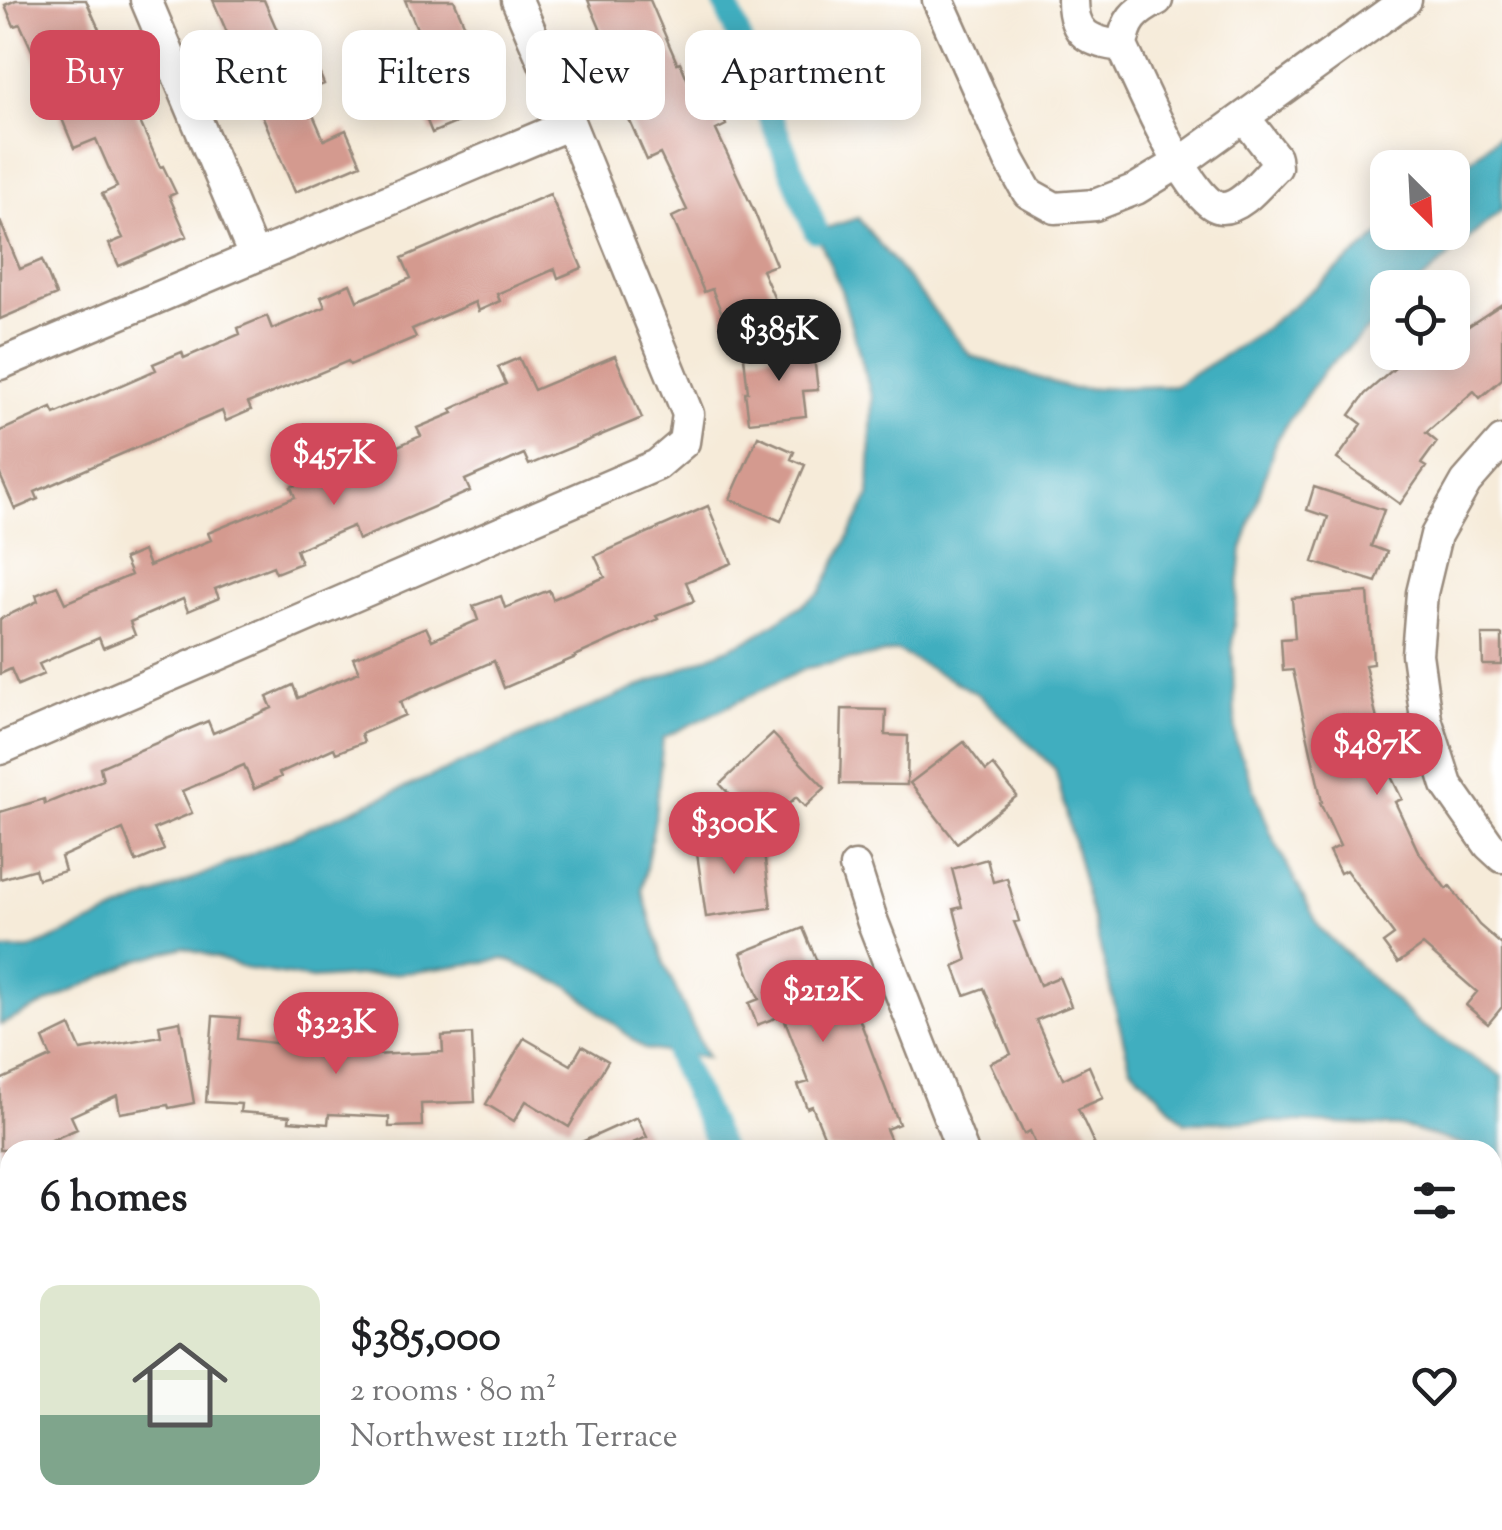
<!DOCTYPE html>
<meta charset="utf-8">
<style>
body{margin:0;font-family:"Sorts Mill Goudy",serif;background:#f6f6f6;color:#202124;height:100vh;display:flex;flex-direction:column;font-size:38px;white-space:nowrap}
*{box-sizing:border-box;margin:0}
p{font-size:32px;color:#757577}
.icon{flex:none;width:55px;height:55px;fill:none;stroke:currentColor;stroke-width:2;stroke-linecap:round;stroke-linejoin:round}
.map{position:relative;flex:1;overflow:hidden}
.details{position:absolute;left:0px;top:1140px;width:1502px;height:390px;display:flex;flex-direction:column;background:#fff;border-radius:30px 30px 0 0;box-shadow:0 5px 25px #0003}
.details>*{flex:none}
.banner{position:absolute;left:30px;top:30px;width:1000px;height:90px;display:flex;gap:20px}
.needle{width:65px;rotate:156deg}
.fabs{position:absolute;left:1370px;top:150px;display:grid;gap:20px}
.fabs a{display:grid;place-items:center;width:100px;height:100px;border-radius:20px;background:#fff;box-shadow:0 5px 25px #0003;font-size:50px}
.price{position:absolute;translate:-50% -85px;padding:0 22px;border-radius:35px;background:#d1495b;color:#fff;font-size:32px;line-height:65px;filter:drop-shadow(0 2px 5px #0008)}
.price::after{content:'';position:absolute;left:50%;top:60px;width:30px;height:22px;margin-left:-15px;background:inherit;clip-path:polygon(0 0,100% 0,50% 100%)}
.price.on{background:#222;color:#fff}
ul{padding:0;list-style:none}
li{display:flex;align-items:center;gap:30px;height:250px;padding:0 40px}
li span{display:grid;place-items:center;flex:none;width:280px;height:200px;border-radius:20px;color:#555}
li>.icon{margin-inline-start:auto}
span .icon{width:120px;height:120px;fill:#fffc;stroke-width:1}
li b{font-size:42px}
h2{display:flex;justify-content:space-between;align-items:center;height:120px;padding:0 40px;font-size:42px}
.chip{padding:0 35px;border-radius:20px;background:#fff;box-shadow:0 5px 25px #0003;font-size:35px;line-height:90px}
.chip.on{background:#d1495b;color:#fff}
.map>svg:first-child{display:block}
</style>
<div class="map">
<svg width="1502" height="1530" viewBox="0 0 1502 1530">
<rect width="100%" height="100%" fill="#fff"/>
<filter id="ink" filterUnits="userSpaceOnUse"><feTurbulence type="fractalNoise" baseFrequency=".01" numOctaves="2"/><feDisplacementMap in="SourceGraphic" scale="20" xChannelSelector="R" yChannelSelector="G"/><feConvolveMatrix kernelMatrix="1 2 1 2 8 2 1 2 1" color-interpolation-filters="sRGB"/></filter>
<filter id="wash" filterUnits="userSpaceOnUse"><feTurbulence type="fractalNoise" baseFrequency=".0048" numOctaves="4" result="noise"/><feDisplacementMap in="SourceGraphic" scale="40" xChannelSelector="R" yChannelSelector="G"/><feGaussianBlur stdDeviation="2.25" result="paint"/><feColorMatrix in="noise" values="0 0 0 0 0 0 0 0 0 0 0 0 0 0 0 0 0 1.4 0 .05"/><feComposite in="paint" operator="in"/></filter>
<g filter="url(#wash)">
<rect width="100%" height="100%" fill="#f6ebd9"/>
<!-- water -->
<path fill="#41aebf" stroke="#3e6c6e" stroke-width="2.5" d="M1502,133V209L1415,287L1388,288L1387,312L1324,370L1277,438L1242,550L1232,642L1236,742L1272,836L1320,928L1419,1024L1502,1076V1156L1493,1153L1492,1150H1482L1401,1127L1293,1122H1185L1130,1066L1055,769L979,695L897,651L807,668L663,738L655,818L642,890L664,963L707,1058L644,1049L570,987L505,959L415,972L312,979L249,969L184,947L138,960L0,1025V950L30,949L752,638L820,593L869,497L872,398L841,290L816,231L858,218L971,356L1073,389L1175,386L1259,333L1387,229L1388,232H1452L1453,175Z"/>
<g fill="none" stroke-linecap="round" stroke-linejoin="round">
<!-- canal -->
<path stroke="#41aebf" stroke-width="25" d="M724,0L816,231
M677,1054L721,1150"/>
</g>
<g id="blocks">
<!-- building -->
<path fill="#d49a8f" d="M16,0H86L160,167L163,166L176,193L169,196L187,236L119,266L109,244L123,238L102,194L117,187L96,139L74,148L60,114L83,104L62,58L40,68L20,24L14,26L5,5Z
M213,0H264L289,58L309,49L324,84L303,92L324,140L346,130L361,164L295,192Z
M405,0H454L470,38L475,35L486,61L480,63L498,105L432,133L423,111L434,107L415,61L428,55Z
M588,0H650L677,63L680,62L700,109L716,101L726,125L716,130L754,211L776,265L762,270L780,311L730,333L712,289L704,292L672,217L687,210L660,154L647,160L625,110L633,106L618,70L610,73L600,48L607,45Z
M550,194L582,268L558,278L555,269L497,294L500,301L478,311L475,302L412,329L416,337L350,365L348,361L248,403L251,410L226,421L222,411L98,464L35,492L38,499L15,509L0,475V431L52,408L55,414L156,370L153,364L182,352L184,358L240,334L238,328L267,316L272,329L325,307L321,297L350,284L357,301L411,278L402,258Z
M0,221L20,269L42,260L56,295L0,319Z
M1502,304V379L1480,398L1474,391L1426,433L1437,442L1421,464L1426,467L1400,504L1337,459L1362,424L1350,415L1365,394L1413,352H1452V337Z
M813,349L818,390L803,391L806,416L749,422L745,392H748L744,357Z
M615,356L642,418L529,465L524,454L465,480L470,491L358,540L353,526L296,550L301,563L276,573L273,566L215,589L219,598L188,611L183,599L130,622L135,635L103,648L99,638L39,664L44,674L18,685L11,669L0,674V619L38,601L36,595L57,586L65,603L131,575L124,559L143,551L149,566L211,540L208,533L295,497L291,487L357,459L359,463L421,436L417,428L453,413L451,409L506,384L498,367L519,358L534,390Z
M758,436L794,452L791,459L805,465L781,521L730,499Z
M1314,487L1384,510L1371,546L1387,552L1376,582L1313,562L1328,517L1307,510Z
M708,506L732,563L686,582L694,601L656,616L658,619L575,656L576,657L504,688L494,661L400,702L405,715L361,734L364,742L336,753L334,748L279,773L281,777L254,789L244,765L182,791L192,813L154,829L164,850L136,862L123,829L61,857L65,871L38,879L35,869L0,879V812L44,799L45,804L103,780L100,767L208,721L213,733L272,708L267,697L293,685L298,698L359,672L353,658L426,627L432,640L478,620L473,606L501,596L505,608L549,590L553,599L605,577L595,556Z
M1368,592L1373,664L1365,665L1388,770L1402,799L1395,802L1418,851L1446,889L1450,886L1479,925L1502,945V1007L1488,1024L1466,1005L1477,992L1423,945L1398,963L1383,943L1394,935L1346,870L1340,873L1329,851L1340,846L1320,803L1322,802L1293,670L1283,671L1281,639L1295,638L1292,598Z
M1482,635H1502V665H1483Z
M842,709L886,710L885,735L908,736L907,785L840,784Z
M773,734L825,788L805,807L796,797L762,829L720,784Z
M964,742L986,771L993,765L1017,796L957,843L910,783Z
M762,837L771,908L706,917L696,846Z
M987,859L993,882L1007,878L1019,921L1014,922L1040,985L1059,977L1071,1006L1036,1020L1063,1079L1089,1066L1103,1098L1078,1109L1097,1150H1038L1030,1131L1024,1134L990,1063L1011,1054L984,988L965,995L954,966L967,960L954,909L962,907L952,869Z
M803,928L840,1017L856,1010L899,1124L886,1129L895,1150H830L812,1106L807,1108L798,1085L809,1082L783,1015L757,1025L749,1003L759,999L741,953Z
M213,1016L240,1018L238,1039L283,1044L345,1048L346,1029L374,1031L372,1055L443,1052L442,1036L472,1034L475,1102L421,1104L422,1126L389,1127V1117L329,1114L328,1124L289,1121L290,1116L240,1112L241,1104L206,1102Z
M180,1021L194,1103L169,1108L168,1105L120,1113L117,1095L71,1116L77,1129L29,1150H0V1080L51,1057L43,1039L70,1026L81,1050L161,1036L159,1025Z
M524,1038L571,1065L582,1046L608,1061L569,1127L526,1101L514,1121L486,1104Z
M637,1117L647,1137L633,1143L636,1150H564Z"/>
</g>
</g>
<g filter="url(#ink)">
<use href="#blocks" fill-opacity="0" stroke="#988a7c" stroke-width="2.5"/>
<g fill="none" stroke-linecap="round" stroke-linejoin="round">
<defs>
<path id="minor" d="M146,0L254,256
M938,0L1010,161L1028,193L1055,208L1095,205L1136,189L1190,156L1406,0
M1073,0C1073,35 1090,42 1122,46
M1157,0C1134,12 1126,20 1122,46C1136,75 1190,206 1221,208C1242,209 1262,180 1276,167L1275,157L1244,117
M0,364L570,124
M1502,441L1466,482L1436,535L1422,593L1417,654L1426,719L1447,785L1489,845L1502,857
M0,749L657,465L684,442L688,414L570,124L517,0
M855,867L872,920L962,1150
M0,1244L10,1233
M1492,1348L1502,1349
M296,1520L300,1530
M672,1520L676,1530
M241,1530L264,1520
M939,1530L961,1520"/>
</defs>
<!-- minor casing -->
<use href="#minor" stroke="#988a7c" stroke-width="35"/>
<!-- minor -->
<use href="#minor" stroke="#fff" stroke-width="30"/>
</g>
</g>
</svg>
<div class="fabs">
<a><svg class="needle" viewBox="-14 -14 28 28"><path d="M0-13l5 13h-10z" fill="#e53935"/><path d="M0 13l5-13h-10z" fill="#757577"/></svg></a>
<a><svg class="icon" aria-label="locate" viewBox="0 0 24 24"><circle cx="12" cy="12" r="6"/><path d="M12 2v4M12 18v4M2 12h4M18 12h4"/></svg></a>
</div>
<b class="price on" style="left:779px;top:384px">$385K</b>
<b class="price" style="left:334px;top:508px">$457K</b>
<b class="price" style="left:1377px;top:798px">$487K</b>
<b class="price" style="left:734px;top:877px">$300K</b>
<b class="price" style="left:823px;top:1045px">$212K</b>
<b class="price" style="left:336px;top:1077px">$323K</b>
<div class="banner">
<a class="chip on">Buy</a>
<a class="chip">Rent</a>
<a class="chip">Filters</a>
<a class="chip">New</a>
<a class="chip">Apartment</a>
</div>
<section class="details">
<h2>6 homes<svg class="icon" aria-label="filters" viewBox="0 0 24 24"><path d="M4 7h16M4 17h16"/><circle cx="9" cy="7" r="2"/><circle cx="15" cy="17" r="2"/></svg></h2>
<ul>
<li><span style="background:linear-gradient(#dfe7d0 65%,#7fa58c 0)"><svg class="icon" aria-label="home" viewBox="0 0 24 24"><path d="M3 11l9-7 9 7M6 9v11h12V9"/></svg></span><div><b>$385,000</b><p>2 rooms · 80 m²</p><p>Northwest 112th Terrace</p></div><svg class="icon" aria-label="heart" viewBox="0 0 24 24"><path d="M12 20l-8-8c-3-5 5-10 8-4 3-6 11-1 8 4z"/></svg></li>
</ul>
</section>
</div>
